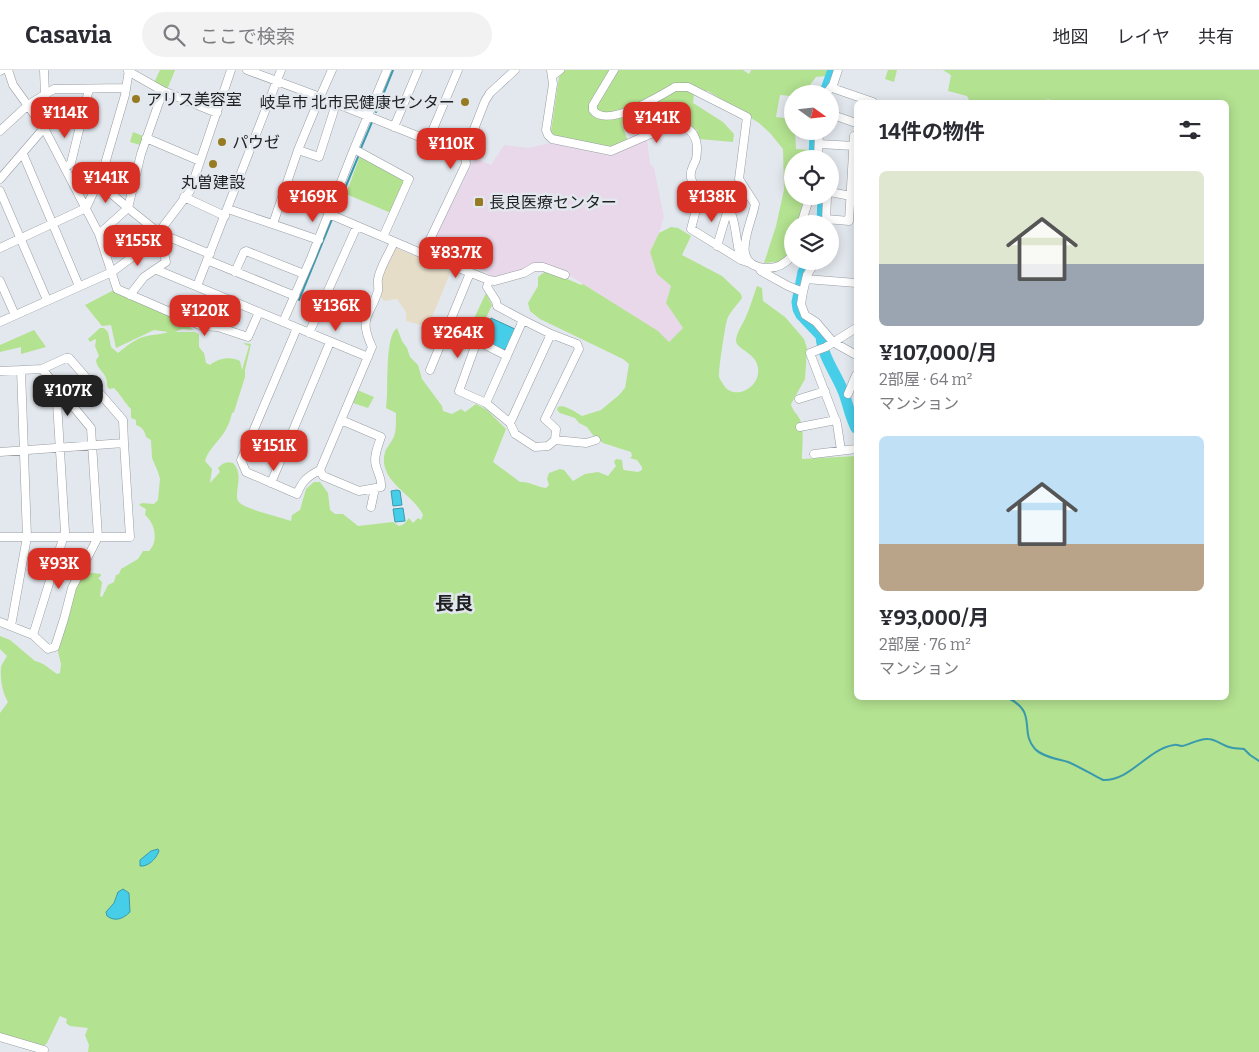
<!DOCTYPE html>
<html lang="ja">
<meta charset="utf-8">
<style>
body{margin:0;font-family:Bitter,"Noto Sans JP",serif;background:#f2f2f3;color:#2b2b33;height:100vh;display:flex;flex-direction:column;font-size:19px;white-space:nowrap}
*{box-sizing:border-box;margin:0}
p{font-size:16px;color:#7c7c81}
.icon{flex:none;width:28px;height:28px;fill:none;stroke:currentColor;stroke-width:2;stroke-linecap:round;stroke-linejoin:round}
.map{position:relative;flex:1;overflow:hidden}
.panel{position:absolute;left:854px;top:30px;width:375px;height:600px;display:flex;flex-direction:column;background:#fff;border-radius:8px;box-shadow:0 2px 12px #0003}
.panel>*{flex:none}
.needle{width:32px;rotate:105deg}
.controls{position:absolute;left:784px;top:15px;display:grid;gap:10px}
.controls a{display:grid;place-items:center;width:55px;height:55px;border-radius:50%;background:#fff;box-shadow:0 2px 12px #0003;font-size:25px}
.price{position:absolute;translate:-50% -42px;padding:0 11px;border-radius:10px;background:#d93025;color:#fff;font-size:16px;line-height:32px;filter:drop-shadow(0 1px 2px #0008)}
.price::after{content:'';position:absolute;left:50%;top:30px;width:15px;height:11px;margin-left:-8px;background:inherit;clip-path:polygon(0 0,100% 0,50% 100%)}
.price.current{background:#222;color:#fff}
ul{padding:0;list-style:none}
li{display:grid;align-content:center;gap:10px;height:265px;padding:0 25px}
li span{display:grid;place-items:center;height:155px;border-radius:8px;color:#555}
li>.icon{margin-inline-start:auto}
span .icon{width:90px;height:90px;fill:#fffc;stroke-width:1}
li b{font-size:21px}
h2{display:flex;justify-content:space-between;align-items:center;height:60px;padding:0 25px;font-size:21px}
header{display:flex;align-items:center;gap:30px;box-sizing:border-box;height:70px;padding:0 25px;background:#fff;border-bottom:1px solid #e1e1e2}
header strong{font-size:24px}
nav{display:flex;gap:28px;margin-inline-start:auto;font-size:18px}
.search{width:350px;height:45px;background:#f2f2f3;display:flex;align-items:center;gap:12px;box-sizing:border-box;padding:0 18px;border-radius:28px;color:#7c7c81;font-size:19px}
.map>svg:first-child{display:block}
</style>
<header>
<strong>Casavia</strong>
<div class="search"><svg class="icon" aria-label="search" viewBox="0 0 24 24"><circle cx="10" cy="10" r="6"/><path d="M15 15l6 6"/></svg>ここで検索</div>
<nav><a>地図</a><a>レイヤ</a><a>共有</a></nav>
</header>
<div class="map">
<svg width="1259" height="982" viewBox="0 0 1259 982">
<rect width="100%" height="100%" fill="#e3e8ee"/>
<!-- education -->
<path fill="#e6ddc8" d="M396,178L451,201L428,257L406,251V242L397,229L384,231L380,225L383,204Z"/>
<!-- medical -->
<path fill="#e8d8ea" d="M647,70L650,94L654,98L664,147L659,163L650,182L657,204L671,216L666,233L683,258L668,273L657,261L558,198L544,193L533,194L521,200L495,209L485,201L431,183L429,179L475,88L491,95L504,75L529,78L550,73L603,84H611Z"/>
<!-- green -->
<path fill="#b3e290" d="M160,0H175L167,20L154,13Z
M564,0H743L749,4L751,0H832L829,8L826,6L816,7L803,24H792V26L780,25L776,47L792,49V61H795L796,79L811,80L809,89H792V126H804L798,154H792V175L784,191L764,193L776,156L784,120L783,79L770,63L759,53L708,21L694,23L693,33L723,52L734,64L733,72L699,69L697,60L681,51L670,52L649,61L644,46L622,54L628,72L610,78L555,67L551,61L559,7Z
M888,0H897L894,12L885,9Z
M943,0H1259V982H88L89,975L85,965L88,958L70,956L66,953L67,949L60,946L47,973L43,977L0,965V643L8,632C2,622 0,608 1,597C2,593 5,590 7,586L0,579V566L10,570L35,591C43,592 51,600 57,604L60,603L61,594L58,582L76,517L85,502L101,504V506L98,508L102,512L100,526L102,527L108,515L114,512L116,505L119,504L121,499L138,489L143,481H149C159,471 155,453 145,445L146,439L139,435L142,433L154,434L158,430L160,409L158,402L152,388L151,370L146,367C145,361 142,357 136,355V350L131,348V339C124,332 121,325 114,318L109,319L107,316C108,302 97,301 96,290L99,286L95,276L96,270L95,269L90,272L88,269L100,258H104L108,262L111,277L118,283C127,276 136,268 147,266C154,264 161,265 168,262L154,260L116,278L111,255L102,256L85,235L114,220L185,252L193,260L182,259L175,262H195L199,264V277L204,283L206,293L210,295C218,288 231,286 240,291L242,300L249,276L244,274V273L251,274L245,300V307L234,342L232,343C230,352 226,361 220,368C214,376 208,381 205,391L212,399L210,413L220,402L218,398C223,393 226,391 233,393C246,406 231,426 240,433C246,439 280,447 291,451L292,445L300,440L306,419L314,412H320L328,423L330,440L335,444H343L358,456L393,452L399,456L404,454L409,448L413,453L418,448L421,450L423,445C414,425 382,413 384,388C384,377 393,373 395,363C396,360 396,348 396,343L386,338C389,320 384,267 397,258L402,271L407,278L410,287L418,295L422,309L442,336L443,341L452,344L461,339L465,342L476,334L487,340L506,359L493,392L520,412C529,411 537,417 546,418L549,415L547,409L549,403L560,399L564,400L573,411L585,404L598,402L608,406L616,396L614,392L616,389L622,390L623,399L624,400L638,402L642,400V397L637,390L630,388L632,386L631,382L603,373L592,364L587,357L579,353L575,348L560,343L557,340L558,337C564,334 575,342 582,346L601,340L619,325L625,318L629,294L623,289L540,249L530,241L528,233L538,216V207L547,200L581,215L583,214L658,261L669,272L683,258L666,233L671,216L657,204L650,182L659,163L671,157L678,158L691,166L682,185L722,206L741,224L742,228C737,235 729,243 727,250C725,256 718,303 719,307C720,310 722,312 723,314C733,332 761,318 758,298C756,282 736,280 736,270C737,262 742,255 745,249C750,238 753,227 757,216L762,218L763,231L785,247L804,269L807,278L805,309L791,334C792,341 799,345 801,352C804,364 802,376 802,389L856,386V628H1226V32H1056L1048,29L1044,32H970L967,26L948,21L951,5Z
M133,62L143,66L140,75L130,72Z
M360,86L405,111L391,143L346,124Z
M486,223L492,235L480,261L470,257Z
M34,260L46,277L21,284V277L0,282V275Z
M357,320L374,327L368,338L353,333Z"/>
<!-- water -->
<path fill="#46cee9" stroke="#3a9aad" d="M491,248L515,259L506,279L503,280L480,270Z
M397,420L400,421L402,435L393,436L391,421Z
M403,438L405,451L395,452L393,439Z
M158,779L159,781C156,789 148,797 140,796V790L151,781Z
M123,819L129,823L130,842C123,849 115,852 107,846L106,842L114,833L118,822Z"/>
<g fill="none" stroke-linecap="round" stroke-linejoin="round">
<!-- stream -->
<path stroke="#3a9aad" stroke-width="2" d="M376,42L393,0
M361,78L372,52
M334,145L358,87
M299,230L332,149
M1008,628C1038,642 1019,662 1035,679C1043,687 1058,689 1068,692C1080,697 1091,704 1103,710C1131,711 1147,679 1174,675C1178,674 1178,676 1182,676C1190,675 1199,668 1208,669C1215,669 1222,675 1229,677C1234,679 1239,678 1244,679L1250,685L1259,691"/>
<!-- river -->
<path stroke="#46cee9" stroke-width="11" d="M821,24L825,22L833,0
M814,89L815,61
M822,154L823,126
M812,191L803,202L797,232L798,239L801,245L821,266C822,286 836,303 843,321C848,333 850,347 856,358"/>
<defs>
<path id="minor" d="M8,0L13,15L44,58L99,164L117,219L202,256L218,257L248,267L259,242
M44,0L45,25
M247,0L320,27L298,80L273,154
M332,0L320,27L465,85
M551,0L553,14L546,60L548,65L552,69L611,81L671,55C686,55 696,61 697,77C697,82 697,85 696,89C694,96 689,100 691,108C695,123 715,124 726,132C737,150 735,170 741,190L750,193
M614,0L593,35V40C606,59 660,26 675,17H688L747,47L739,109L755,134C752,154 728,195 765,198C777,199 785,194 792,186
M0,1L2,0
M128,1L163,21L141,84L128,138L159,163L210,184
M552,6L560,0
M833,15L835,19L873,32
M163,21L217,43
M826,24L833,15L838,0
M830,44L856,53
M394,57L418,0
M0,61L28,35L54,19L126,18
M146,68L200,91
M428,71L458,0
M819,74L854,76
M354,79L409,109L383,167
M298,80L319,87L336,34
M23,84L79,216
M818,89L819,61
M65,98L71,93L89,19
M0,109L44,58
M701,120L691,159L741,190
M0,121L47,230
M830,122L856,127
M184,127L225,146
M228,139L319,170
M329,144L423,184L489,210L495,211L524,203L534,197H543L565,205
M826,149L849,151L854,66
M826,152L827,126
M801,154L810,126
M99,164L128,138L99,113
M717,176L729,136
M0,178L86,138L102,104L125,25L129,0
M423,184L466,94L465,85L467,77L485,31L490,23L515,0
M207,190L295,226
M759,198L761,201L788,216L803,222L801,234L805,245L816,252L833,272L856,285
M157,200L368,287
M235,202L244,182L246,181L304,204
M806,209L856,213
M489,210L487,217L496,231L497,236L523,250L507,286L477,271L459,321L486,333L507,286
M0,211L15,245
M197,216L281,0
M803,222L807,205L816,191
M130,225L144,207L166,192L164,183L152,171
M523,250L551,264L577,274L579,279L545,349L556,359L555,370L548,376L535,377L515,364L510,353L551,264
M0,252L112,202L150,174L190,121L231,0
M283,252L311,188L354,79L387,0
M297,258L241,390L246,402L297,424C302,411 308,406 320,400L372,277C358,246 370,247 378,221C379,217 377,213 378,209C380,197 389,184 394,172
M309,263L357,156
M42,299L66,288H69L123,350L124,373
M430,300L470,203
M0,301L42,299L91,358L98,467L72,518L64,549L55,577L48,579L33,565L0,552
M848,324L856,305
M799,329L825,321
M486,333L510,353
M800,357L836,350
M555,370L586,373L596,370
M841,380L837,354L810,283L826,277L856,258
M0,382L124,373L130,467H0
M814,384L856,379
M320,400L323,406L359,421L381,417C382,408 378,404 376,396C373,387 378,376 381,367L341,350
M271,413L330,272
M371,437L375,418
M11,556L27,467L21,300
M33,565L65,462L56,316
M0,967L44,980L43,982"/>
</defs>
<!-- minor casing -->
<use href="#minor" stroke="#989da2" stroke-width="9"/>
<!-- minor -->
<use href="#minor" stroke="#fff" stroke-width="8"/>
</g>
<!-- markers -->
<g fill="#977b23" stroke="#e3e8ee" stroke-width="2">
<circle cx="136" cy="29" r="5"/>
<circle cx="465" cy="32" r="5"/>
<circle cx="222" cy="72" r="5"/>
<circle cx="213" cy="94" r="5"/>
<rect x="474" y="127" width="10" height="10" rx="2.5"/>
</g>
<g text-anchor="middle" stroke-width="5" stroke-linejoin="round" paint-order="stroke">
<!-- poi labels -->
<g font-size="16" fill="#1e2022" stroke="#e3e8ee" text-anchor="start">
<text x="146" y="35">アリス美容室</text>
<text x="455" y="38" text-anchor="end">岐阜市 北市民健康センター</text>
<text x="232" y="78">パウゼ</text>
<text x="213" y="118" text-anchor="middle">丸曽建設</text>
<text x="489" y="138">長良医療センター</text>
</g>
<!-- quarter labels -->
<g font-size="19" font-weight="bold" fill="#1e2022" stroke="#e3e8ee">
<text x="454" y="540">長良</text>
</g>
</g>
</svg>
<div class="controls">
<a><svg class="needle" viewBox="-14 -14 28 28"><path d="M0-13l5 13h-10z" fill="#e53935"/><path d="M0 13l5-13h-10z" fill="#7c7c81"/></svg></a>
<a><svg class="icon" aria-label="locate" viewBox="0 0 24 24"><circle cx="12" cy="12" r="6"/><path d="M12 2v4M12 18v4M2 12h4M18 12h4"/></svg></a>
<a><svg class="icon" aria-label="layers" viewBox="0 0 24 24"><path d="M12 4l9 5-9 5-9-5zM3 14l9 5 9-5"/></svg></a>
</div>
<b class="price" style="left:65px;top:69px">¥114K</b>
<b class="price" style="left:657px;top:74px">¥141K</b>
<b class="price" style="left:451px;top:100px">¥110K</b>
<b class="price" style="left:106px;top:134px">¥141K</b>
<b class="price" style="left:313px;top:153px">¥169K</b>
<b class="price" style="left:712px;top:153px">¥138K</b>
<b class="price" style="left:138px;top:197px">¥155K</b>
<b class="price" style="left:456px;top:209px">¥83.7K</b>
<b class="price" style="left:336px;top:262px">¥136K</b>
<b class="price" style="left:205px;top:267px">¥120K</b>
<b class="price" style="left:458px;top:289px">¥264K</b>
<b class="price current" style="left:68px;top:347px">¥107K</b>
<b class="price" style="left:274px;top:402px">¥151K</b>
<b class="price" style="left:59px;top:520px">¥93K</b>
<section class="panel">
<h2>14件の物件<svg class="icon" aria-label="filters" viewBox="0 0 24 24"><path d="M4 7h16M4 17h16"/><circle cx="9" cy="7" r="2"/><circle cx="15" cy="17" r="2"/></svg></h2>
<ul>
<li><span style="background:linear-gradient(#dfe7d0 60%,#9aa5b1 0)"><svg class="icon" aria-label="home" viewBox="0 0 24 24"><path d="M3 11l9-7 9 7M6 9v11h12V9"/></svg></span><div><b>¥107,000/月</b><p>2部屋 · 64 m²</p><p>マンション</p></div></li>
<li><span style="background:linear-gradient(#bfe0f5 70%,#b9a48a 0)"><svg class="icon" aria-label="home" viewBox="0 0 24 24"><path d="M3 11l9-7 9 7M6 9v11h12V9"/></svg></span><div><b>¥93,000/月</b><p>2部屋 · 76 m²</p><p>マンション</p></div></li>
</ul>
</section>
</div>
